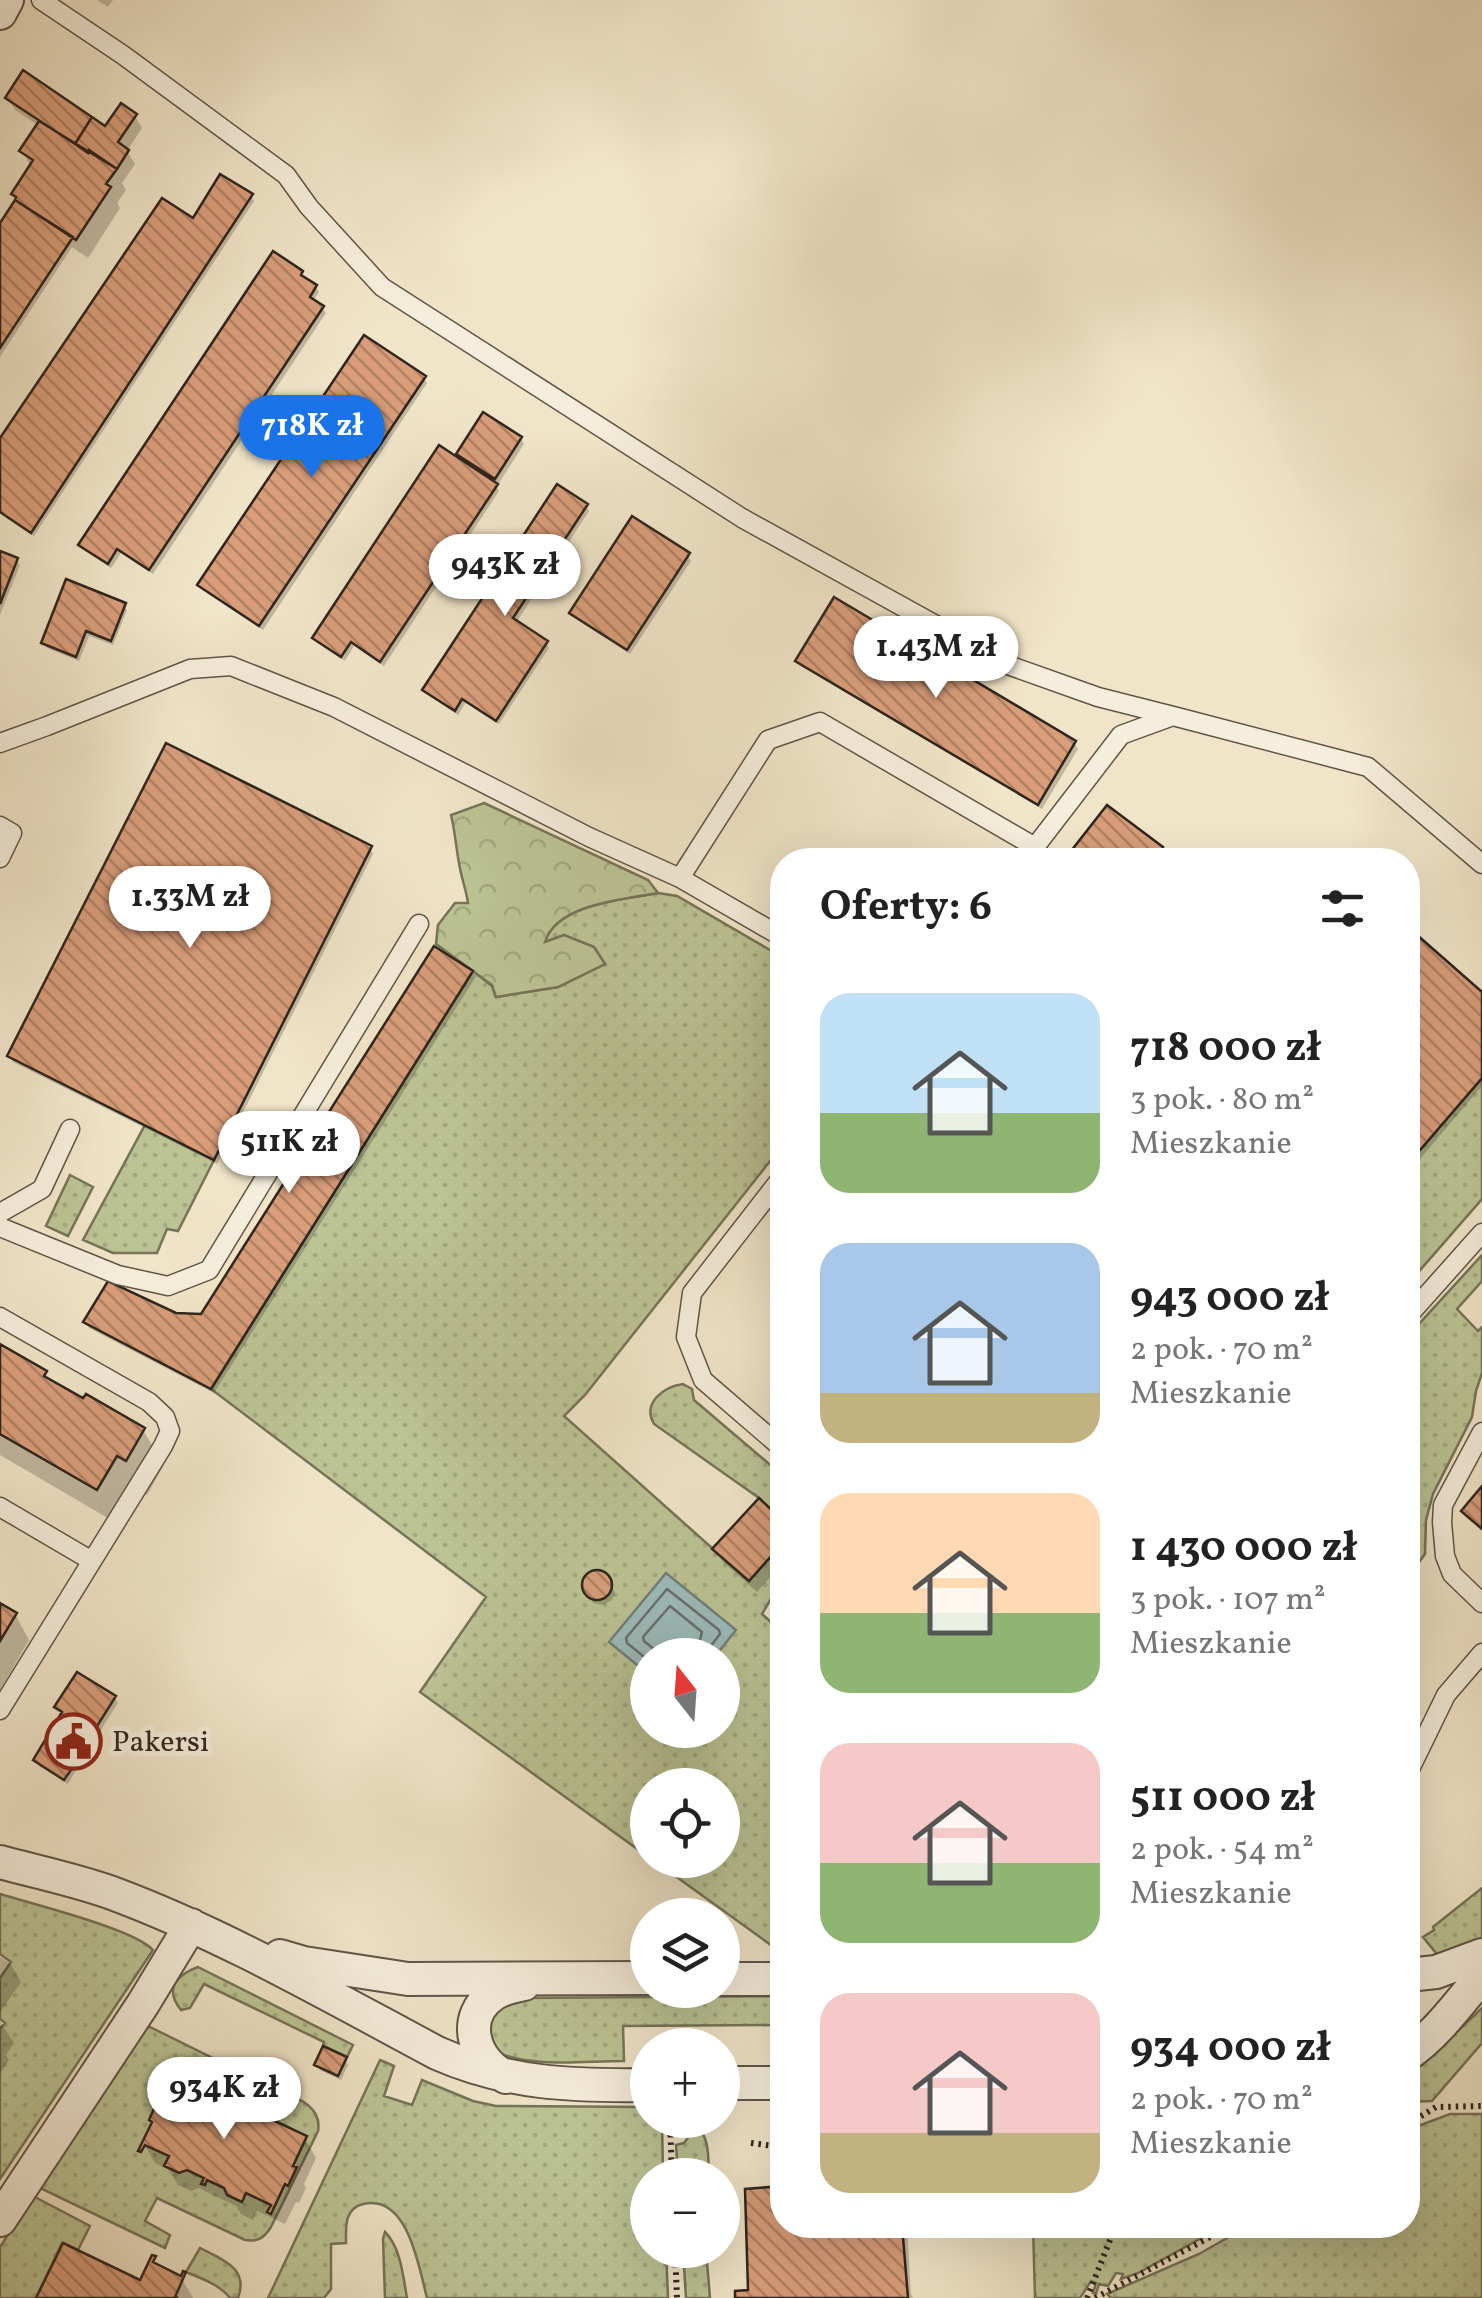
<!DOCTYPE html>
<html lang="pl">
<meta charset="utf-8">
<style>
body{margin:0;font-family:Vollkorn,serif;background:#f2f2f2;color:#222;height:100vh;display:flex;flex-direction:column;font-size:38px;white-space:nowrap}
*{box-sizing:border-box;margin:0}
p{font-size:32px;color:#767676}
.icon{flex:none;width:55px;height:55px;fill:none;stroke:currentColor;stroke-width:2;stroke-linecap:round;stroke-linejoin:round}
.map{position:relative;flex:1;overflow:hidden}
.details{position:absolute;left:770px;top:848px;width:650px;height:1390px;display:flex;flex-direction:column;background:#fff;border-radius:40px;box-shadow:0 10px 40px #0002}
.details>*{flex:none}
.needle{width:65px;rotate:343deg}
.buttons{position:absolute;left:630px;top:1638px;display:grid;gap:20px}
.buttons a{display:grid;place-items:center;width:110px;height:110px;border-radius:50%;background:#fff;box-shadow:0 10px 40px #0002;font-size:50px}
.price{position:absolute;translate:-50% -85px;padding:0 22px;border-radius:35px;background:#fff;color:#222;font-size:32px;line-height:65px;filter:drop-shadow(0 2px 5px #0008)}
.price::after{content:'';position:absolute;left:50%;top:60px;width:30px;height:22px;margin-left:-15px;background:inherit;clip-path:polygon(0 0,100% 0,50% 100%)}
.price.current{background:#1a73e8;color:#fff}
ul{padding:0;list-style:none}
li{display:flex;align-items:center;gap:30px;height:250px;padding:0 50px}
li span{display:grid;place-items:center;flex:none;width:280px;height:200px;border-radius:30px;color:#555}
li>.icon{margin-inline-start:auto}
span .icon{width:120px;height:120px;fill:#fffc;stroke-width:1}
li b{font-size:42px}
h2{display:flex;justify-content:space-between;align-items:center;height:120px;padding:0 50px;font-size:42px}
.map>svg:first-child{display:block}
</style>
<div class="map">
<svg width="1482" height="2298" viewBox="0 0 1482 2298">
<defs>
<pattern id="grass-dots" width="8" height="8" patternUnits="userSpaceOnUse" patternTransform="scale(2.5)"><rect width="8" height="8" fill="#bcc495"/><path d="M2 2h.1M6 6h.1" fill="none" stroke="#a2a880" stroke-width="1.8" stroke-linecap="round"/></pattern>
<pattern id="forest-crowns" width="20" height="18" patternUnits="userSpaceOnUse" patternTransform="scale(2.5)"><rect width="20" height="18" fill="#bcc495"/><path d="M2 6a3 3 0 1 1 6 0M12 15a3 3 0 1 1 6 0" fill="none" stroke="#a2a880"/></pattern>
<pattern id="building-back-hatch" width="6" height="6" patternUnits="userSpaceOnUse" patternTransform="scale(2.5)"><rect width="6" height="6" fill="#d99d7a"/><path d="M-1 5l2 2M0 0l6 6M5-1l2 2" fill="none" stroke="#b08063"/></pattern>
</defs>
<rect width="100%" height="100%" fill="#f1e5c9"/>
<filter id="stains"><feTurbulence type="fractalNoise" baseFrequency=".002" numOctaves="4"/><feColorMatrix values="0 0 0 0 .2 0 0 0 0 .09 0 0 0 0 .02 0 0 0 .5 -.17"/></filter>
<radialGradient id="worn" r=".72"><stop offset=".6" stop-color="#630" stop-opacity="0"/><stop offset="1" stop-color="#630" stop-opacity=".3"/></radialGradient>
<!-- grass -->
<path fill="url(#grass-dots)" stroke="#767459" stroke-width="2.5" fill-rule="evenodd" d="M658,893L677,896L782,957V1146L585,1395L564,1416L749,1581L782,1544V1580L762,1614L782,1632V1948H775L653,1860H722V1785H648L647,1856L420,1692L486,1597L211,1389L473,971L492,986L496,997L558,987L605,964L594,947L564,935L544,942C559,903 622,900 658,893ZM648,1655H722V1730H648Z
M1482,1078V1199L1408,1284V1164Z
M145,1125L214,1160L178,1231L167,1229L157,1253H113L83,1240Z
M70,1175L93,1187L68,1236L46,1226Z
M1482,1255V1281L1457,1309L1478,1331L1482,1327V1373L1476,1391L1472,1417L1433,1494L1426,1520L1425,1554L1408,1577V1336Z
M683,1384L692,1389L694,1400L782,1475V1520L759,1498L654,1424C642,1403 663,1387 683,1384Z
M1482,1888V1942L1445,1954L1436,1953L1423,1937L1434,1930L1433,1927Z
M0,1894C32,1904 134,1929 153,1950L0,2179V2029L5,2023L0,2019V1978L11,1962L0,1954Z
M198,1967L353,2045L347,2057L323,2046L324,2042L204,1984L190,2008L181,2010C164,1989 176,1975 198,1967Z
M782,1996V2025L623,2026L624,2061C582,2061 535,2068 495,2052L488,2028L498,2006L520,1998Z
M1482,2008V2043L1432,2101L1408,2102V2072L1422,2065Z
M150,2027L237,2070L228,2092L260,2107L269,2086C290,2096 323,2103 318,2131L271,2227C264,2238 258,2242 245,2240L157,2198L145,2221L170,2235L165,2248L40,2188L146,2028Z
M380,2060L394,2066L384,2096L412,2105L422,2080L473,2101L496,2106L647,2107L648,2120H662L663,2175H648V2250H666L668,2298H427C419,2268 408,2193 363,2204C344,2209 346,2227 346,2243L331,2244V2289L324,2298H268Z
M1450,2114H1482V2298H1111L1107,2294L1199,2254L1250,2225H1408V2132L1415,2127Z
M697,2126C710,2139 708,2158 709,2175H678L676,2145L684,2143Z
M33,2196L90,2226L78,2250L62,2243L36,2298H0V2247Z
M1033,2225H1111L1110,2229L1115,2231L1118,2225H1127L1123,2233L1129,2235L1134,2225H1225L1138,2273L1121,2279L1123,2274L1116,2273L1108,2286L1099,2284L1096,2294L1093,2293L1096,2283L1091,2281L1080,2298H1035Z
M385,2232C401,2248 403,2276 407,2298H385L383,2239Z
M200,2248C223,2260 249,2268 238,2298H230C219,2284 202,2279 186,2272Z
M683,2250H696L697,2262H707L710,2298H686Z"/>
<!-- forest -->
<path fill="url(#forest-crowns)" stroke="#767459" stroke-width="2.5" d="M484,803L648,880L658,893C625,899 556,904 545,942L564,935L594,947L605,964L558,987L496,997L492,985L436,944L438,925L455,903H468C466,889 461,877 459,863C456,847 455,831 451,815Z"/>
<!-- water -->
<path fill="#9dbdbe" stroke="#71807e" stroke-width="2.5" d="M666,1573L736,1630L716,1655H648L647,1673L609,1642Z"/>
<!-- shadow -->
<path fill="#0003" d="M97,0H113L108,7Z
M8,98L106,130L135,116L142,128L127,151L135,164L122,183L126,190L117,203L120,208L88,258L72,247L0,357V227L17,201L14,194L31,166L22,151L39,126L15,110Z
M251,196L254,201L34,536L0,513V443Z
M301,273L304,278L316,287L319,292L313,301L322,308L326,313L153,574L121,553L111,568L84,550L81,545Z
M424,378L427,383L263,630L203,590L200,585Z
M521,439L524,444L499,483L491,478L499,491L384,666L354,646L345,661L318,643L315,638L466,467L459,454Z
M586,506L589,511L516,623L546,643L549,648L499,724L466,702L458,715L428,695L425,690Z
M0,553L16,560L20,565L0,615Z
M688,555L691,561L630,654L575,618L572,613Z
M124,605L127,610L113,645L89,636L79,661L47,648L44,643Z
M798,661L1074,743L1078,749L1042,809L801,666Z
M370,848L373,854L217,1164L13,1062L10,1056Z
M1161,849L1164,855L1160,860H1067Z
M1408,931L1482,996V1086L1408,1173Z
M472,973L475,978L214,1393L89,1328L86,1322L175,1316H202Z
M0,1346L45,1373L50,1382L143,1430L164,1465L147,1495L138,1490L118,1524L0,1455Z
M759,1502L782,1523V1564L757,1592L723,1562L715,1549Z
M596,1572L606,1575L615,1592L612,1600L603,1605L593,1603L585,1586L587,1576Z
M0,1606L15,1614L29,1640L0,1690Z
M115,1698L118,1703L90,1747L93,1752L82,1770L78,1767L68,1784L39,1766L36,1760L63,1714L57,1707Z
M0,1957L10,1963L21,1982L0,2012Z
M0,2022L14,2043L6,2055L9,2060L0,2074Z
M345,2059L348,2065L341,2080L320,2070L317,2065Z
M226,2101L259,2109L264,2119L305,2138L316,2158L304,2184L306,2188L299,2203L296,2202L285,2224L257,2211L253,2220L241,2214L236,2206L217,2197L199,2188L191,2191L178,2185L168,2169L155,2163L144,2144Z
M782,2189V2225H907L911,2294L913,2298H738L751,2293L748,2191Z
M182,2279L193,2298H39L141,2283Z"/>
<g fill="none" stroke-linecap="round" stroke-linejoin="round">
<!-- shore -->
<path stroke="#66716e" stroke-width="2.5" d="M661,1655L644,1641L643,1637L670,1606L702,1632L696,1655
M648,1660L627,1643L626,1638L667,1589L719,1630L720,1634L710,1647L709,1655"/>
</g>
<!-- building -->
<path fill="url(#building-back-hatch)" stroke="#2f251d" stroke-width="2.5" d="M23,70L92,117L75,144L5,98Z
M121,103L137,114L118,142L129,150L117,169L89,150L88,153L75,144L92,117L105,126Z
M39,121L117,169L106,184L111,187L76,240L15,200L16,197L11,194L33,160L19,151Z
M220,174L253,194L31,533L0,512V438L162,198L193,218Z
M15,200L73,237L0,348V223Z
M273,251L303,271L301,275L317,285L310,297L324,306L149,570L117,549L108,564L78,545Z
M364,335L426,376L259,626L197,585Z
M483,412L522,437L495,479L456,454Z
M439,445L498,484L380,662L351,642L341,657L312,638Z
M557,484L588,504L513,618L548,641L496,721L462,699L455,711L422,690Z
M632,516L690,553L627,650L569,613Z
M0,551L18,558L0,604Z
M66,579L126,603L111,641L86,631L76,657L41,643Z
M834,597L1076,741L1038,805L795,661Z
M166,743L372,846L214,1160L7,1056Z
M1107,805L1163,847L1153,860H1064Z
M1408,927L1482,992V1078L1408,1164Z
M434,946L473,971L211,1389L83,1322L108,1281L176,1313L201,1314Z
M0,1344L47,1371L44,1376L83,1398L86,1394L145,1428L126,1461L117,1456L97,1490L0,1434Z
M1482,1486V1529L1461,1511Z
M759,1498L782,1520V1544L749,1581L712,1549Z
M582 1585a15 15 0 1 1 30 0a15 15 0 1 1-30 0Z
M0,1603L17,1613L0,1641Z
M77,1672L116,1696L87,1742L92,1745L79,1766L75,1764L64,1780L33,1760L62,1712L54,1707Z
M323,2046L347,2057L338,2076L314,2065Z
M174,2074L225,2097L227,2092L260,2107L258,2113L307,2136L293,2166L297,2167L288,2186L285,2184L271,2214L267,2212L271,2205L246,2193L242,2202L227,2195L224,2188L207,2180L205,2185L201,2184L204,2178L187,2170L179,2173L164,2166L169,2156L145,2145L141,2152L138,2151L152,2122L149,2120L157,2102L161,2104Z
M782,2186V2225H902L908,2298H735V2291L748,2290L745,2189Z
M63,2243L140,2280L152,2255L156,2256L153,2262L181,2276L183,2271L186,2272L175,2297L178,2298H36Z"/>
<g fill="none" stroke-linecap="round" stroke-linejoin="round">
<defs>
<path id="service" d="M41,0L123,55L286,175L309,207L382,287L742,518L1008,665L1098,697L1173,716
M0,743L47,726L190,669L231,666L334,707L589,837L680,878L782,937
M0,826L12,833L0,858
M1025,860L1121,735L1173,716L1368,767L1482,864
M680,878L768,740L820,722L1035,847
M782,1177L692,1293L686,1337L703,1380L782,1448
M0,1213L42,1189L70,1129
M0,1227L118,1275L168,1286L209,1270L419,924
M1408,1316L1482,1233
M0,1317L149,1402L165,1417L170,1431L163,1446L0,1710
M1482,1432L1443,1505L1442,1522L1445,1556L1452,1574L1482,1603
M0,1507L92,1561
M1408,1785L1410,1769L1446,1695L1482,1653"/>
<path id="minor" d="M0,13L7,0
M0,1862C37,1872 76,1880 112,1893C225,1935 330,1996 437,2053C507,2084 572,2086 648,2085
M280,1956L304,1963L408,1979L648,1978
M1408,1975L1436,1972L1482,1955
M722,1979H782
M1408,2054C1437,2034 1459,2003 1482,1976
M506,2077C473,2061 460,2016 494,1994C503,1988 514,1986 524,1984
M722,2083H782
M0,2220L143,2004L191,1925"/>
</defs>
<!-- service casing -->
<use href="#service" stroke="#605548" stroke-width="21"/>
<!-- minor casing -->
<use href="#minor" stroke="#605548" stroke-width="36"/>
<!-- path -->
<path stroke="#2f251d" stroke-width="6" stroke-dasharray="2.5 5" stroke-linecap="butt" d="M670,2120L672,2175
M1408,2124L1436,2107L1482,2106
M751,2143L782,2147
M675,2250L677,2298
M1087,2298L1116,2225
M1095,2298L1233,2225"/>
<!-- service -->
<use href="#service" stroke="#f6eedc" stroke-width="18"/>
<!-- minor -->
<use href="#minor" stroke="#f6eedc" stroke-width="32"/>
</g>
<!-- icons -->
<defs>
<symbol id="civic-ring" viewBox="-11 -11 22 22"><circle r="9.5" fill="#f6eedc" stroke="#8f2418" stroke-width="1.5"/><path d="M-.6-6.5H3V-4.5H.6V-3L4-1V1h2V6H-6V1h2V-1L-.6-3ZM-1.2 2.5V6h2.4V2.5Z" fill="#8f2418"/></symbol>
</defs>
<g fill-rule="evenodd">
<use href="#civic-ring" x="42" y="1710" width="63" height="63"/>
</g>
<g text-anchor="middle" stroke-width="10" stroke-linejoin="round" paint-order="stroke">
<!-- poi labels -->
<g font-size="30" fill="#2f251d" stroke="#f6eedc" text-anchor="start">
<text x="112" y="1751">Pakersi</text>
</g>
</g>
<rect width="100%" height="100%" filter="url(#stains)"/>
<rect width="100%" height="100%" fill="url(#worn)"/>
</svg>
<div class="buttons">
<a><svg class="needle" viewBox="-14 -14 28 28"><path d="M0-13l5 13h-10z" fill="#e53935"/><path d="M0 13l5-13h-10z" fill="#767676"/></svg></a>
<a><svg class="icon" aria-label="locate" viewBox="0 0 24 24"><circle cx="12" cy="12" r="6"/><path d="M12 2v4M12 18v4M2 12h4M18 12h4"/></svg></a>
<a><svg class="icon" aria-label="layers" viewBox="0 0 24 24"><path d="M12 4l9 5-9 5-9-5zM3 14l9 5 9-5"/></svg></a>
<a>+</a>
<a>−</a>
</div>
<b class="price current" style="left:312px;top:480px">718K zł</b>
<b class="price" style="left:505px;top:619px">943K zł</b>
<b class="price" style="left:936px;top:701px">1.43M zł</b>
<b class="price" style="left:190px;top:951px">1.33M zł</b>
<b class="price" style="left:289px;top:1196px">511K zł</b>
<b class="price" style="left:224px;top:2142px">934K zł</b>
<section class="details">
<h2>Oferty: 6<svg class="icon" aria-label="filters" viewBox="0 0 24 24"><path d="M4 7h16M4 17h16"/><circle cx="9" cy="7" r="2"/><circle cx="15" cy="17" r="2"/></svg></h2>
<ul>
<li><span style="background:linear-gradient(#bfe0f5 60%,#8fb573 0)"><svg class="icon" aria-label="home" viewBox="0 0 24 24"><path d="M3 11l9-7 9 7M6 9v11h12V9"/></svg></span><div><b>718 000 zł</b><p>3 pok. · 80 m²</p><p>Mieszkanie</p></div></li>
<li><span style="background:linear-gradient(#a9c7e8 75%,#c2b280 0)"><svg class="icon" aria-label="home" viewBox="0 0 24 24"><path d="M3 11l9-7 9 7M6 9v11h12V9"/></svg></span><div><b>943 000 zł</b><p>2 pok. · 70 m²</p><p>Mieszkanie</p></div></li>
<li><span style="background:linear-gradient(#ffd9b3 60%,#8fb573 0)"><svg class="icon" aria-label="home" viewBox="0 0 24 24"><path d="M3 11l9-7 9 7M6 9v11h12V9"/></svg></span><div><b>1 430 000 zł</b><p>3 pok. · 107 m²</p><p>Mieszkanie</p></div></li>
<li><span style="background:linear-gradient(#f6c9c9 60%,#8fb573 0)"><svg class="icon" aria-label="home" viewBox="0 0 24 24"><path d="M3 11l9-7 9 7M6 9v11h12V9"/></svg></span><div><b>511 000 zł</b><p>2 pok. · 54 m²</p><p>Mieszkanie</p></div></li>
<li><span style="background:linear-gradient(#f6c9c9 70%,#c2b280 0)"><svg class="icon" aria-label="home" viewBox="0 0 24 24"><path d="M3 11l9-7 9 7M6 9v11h12V9"/></svg></span><div><b>934 000 zł</b><p>2 pok. · 70 m²</p><p>Mieszkanie</p></div></li>
</ul>
</section>
</div>
